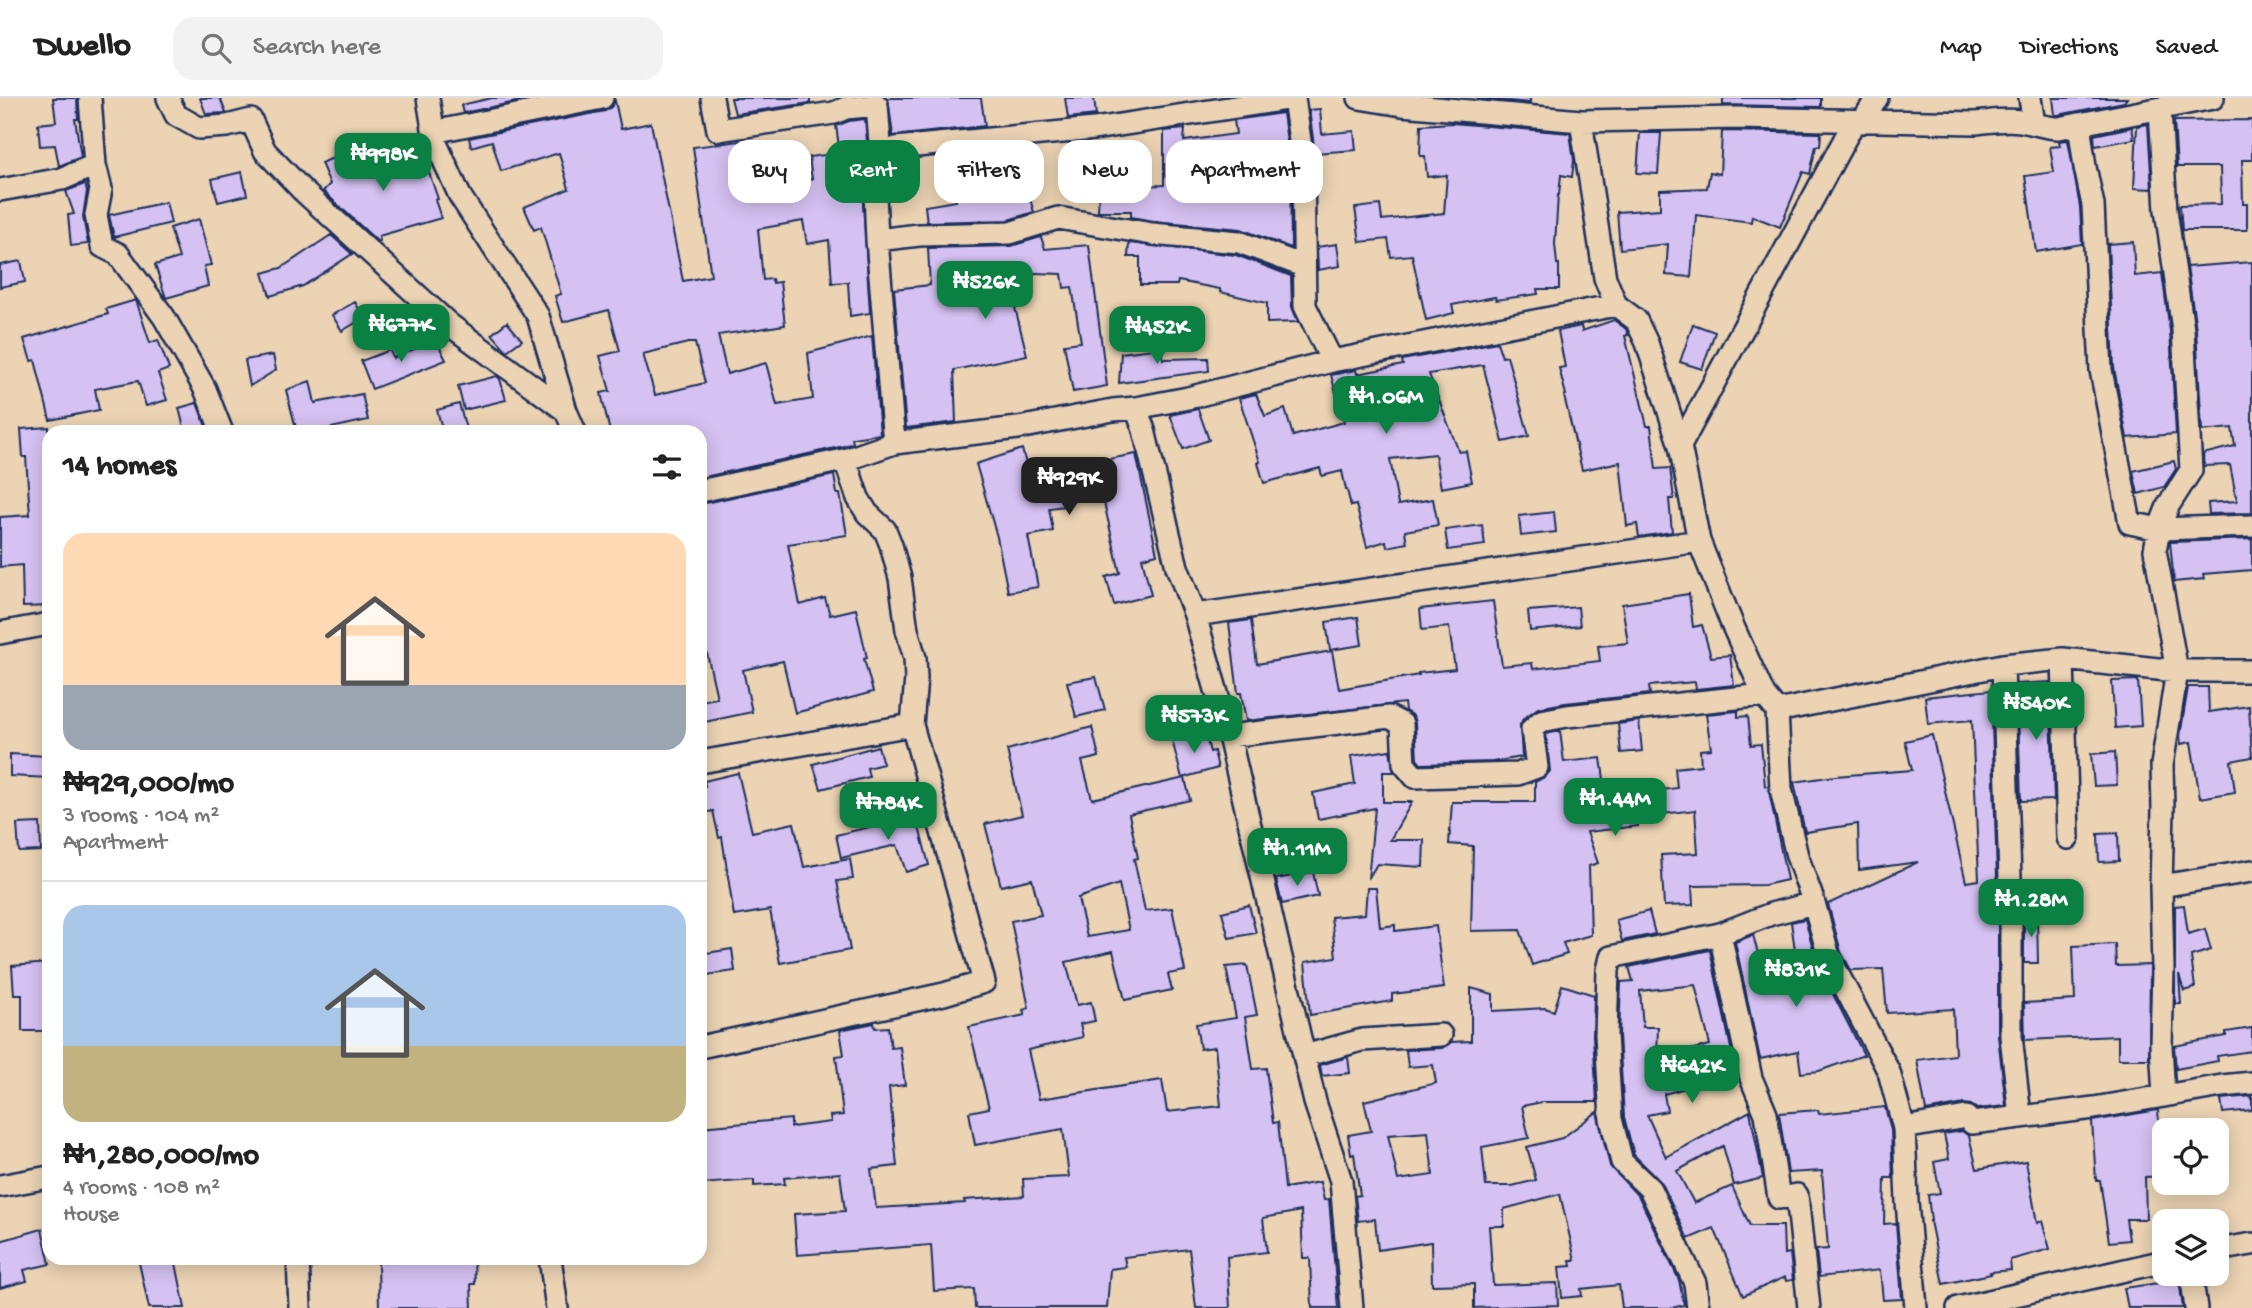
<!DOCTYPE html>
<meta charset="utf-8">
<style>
body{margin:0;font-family:"Gochi Hand",sans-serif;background:#f2f2f2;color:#222;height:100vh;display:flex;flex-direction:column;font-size:26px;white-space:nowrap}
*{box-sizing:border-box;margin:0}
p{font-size:23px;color:#767676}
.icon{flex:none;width:38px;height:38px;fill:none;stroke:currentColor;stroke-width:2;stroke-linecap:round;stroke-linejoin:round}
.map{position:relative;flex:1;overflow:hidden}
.drawer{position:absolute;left:42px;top:327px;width:665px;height:840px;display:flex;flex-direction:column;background:#fff;border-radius:21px;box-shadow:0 4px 18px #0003}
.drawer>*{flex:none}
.banner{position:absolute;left:728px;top:42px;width:665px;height:63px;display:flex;gap:14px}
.fabs{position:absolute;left:2152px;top:1020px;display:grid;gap:14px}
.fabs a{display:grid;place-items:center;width:77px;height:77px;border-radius:14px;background:#fff;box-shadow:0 4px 18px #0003;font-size:35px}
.price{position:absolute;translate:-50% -60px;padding:0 16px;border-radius:14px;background:#0b8043;color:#fff;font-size:23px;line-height:46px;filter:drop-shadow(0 2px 4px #0008)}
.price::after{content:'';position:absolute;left:50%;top:42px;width:21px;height:16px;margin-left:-10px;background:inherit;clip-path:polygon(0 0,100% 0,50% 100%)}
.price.active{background:#222;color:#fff}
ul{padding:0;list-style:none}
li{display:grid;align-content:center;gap:14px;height:371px;padding:0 21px}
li+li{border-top:2px solid #e0e0e0}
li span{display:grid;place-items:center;height:217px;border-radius:21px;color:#555}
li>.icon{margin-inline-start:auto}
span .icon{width:126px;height:126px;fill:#fffc;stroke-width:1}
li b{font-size:30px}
h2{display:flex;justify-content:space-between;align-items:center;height:84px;padding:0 21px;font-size:30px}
.chip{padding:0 24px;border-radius:21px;background:#fff;box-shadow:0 4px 18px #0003;font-size:24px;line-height:63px}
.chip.active{background:#0b8043;color:#fff}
header{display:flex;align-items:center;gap:42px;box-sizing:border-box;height:98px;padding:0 35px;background:#fff;border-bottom:2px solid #e0e0e0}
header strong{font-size:33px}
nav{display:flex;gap:38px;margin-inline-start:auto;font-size:24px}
.search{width:490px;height:63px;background:#f2f2f2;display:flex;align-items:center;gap:18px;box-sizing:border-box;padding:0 24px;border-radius:21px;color:#767676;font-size:26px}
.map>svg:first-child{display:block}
</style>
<header>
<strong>Dwello</strong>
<div class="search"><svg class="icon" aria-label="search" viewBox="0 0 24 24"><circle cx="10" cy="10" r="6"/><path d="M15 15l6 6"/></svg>Search here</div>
<nav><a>Map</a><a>Directions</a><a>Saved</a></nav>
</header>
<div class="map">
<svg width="2252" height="1210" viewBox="0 0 2252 1210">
<rect width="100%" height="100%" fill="#ebd3b3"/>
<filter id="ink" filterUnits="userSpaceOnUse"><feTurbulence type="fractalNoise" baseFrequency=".0143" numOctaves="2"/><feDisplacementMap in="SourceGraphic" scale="14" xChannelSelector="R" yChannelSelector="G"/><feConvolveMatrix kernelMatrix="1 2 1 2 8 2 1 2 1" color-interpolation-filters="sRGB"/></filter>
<g filter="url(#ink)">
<!-- building -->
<path fill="#d5c1f2" stroke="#1b2f5e" stroke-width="2" fill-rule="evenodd" d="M53,0H77L78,21H75L81,59L59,68L55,47L40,48L38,26L56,24Z
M200,0H220L226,15L206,16Z
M492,0H535L463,15L461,7Z
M731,0H810V5L735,16Z
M888,0H981L985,28L893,38Z
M1065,0H1094L1096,17L1068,20Z
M1477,0H1530V5Z
M1723,0H1821V9L1723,7Z
M2053,0H2127L2124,4L2058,17H2055Z
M615,3L621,31L651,25L683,183L711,178L693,49L740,43L745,84L812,81L809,59L840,55L836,28L849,23L865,21L868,55L861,73L870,215L850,218L848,184L832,185L829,142L807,146L803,123L758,131L763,182L772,181L773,185L780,184L785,227L718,237L727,276L766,265L777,307L813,301L808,255L872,238L880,336L852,340L853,345L844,348L700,380V334H643L642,330L635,332L634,330L610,334L601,295L610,293L600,258L620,253L609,212L563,224L555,198L561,196L541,129L534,132L524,109L569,91L559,55L501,73L492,43L471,49L469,40L605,13L611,9ZM688,245H695L705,285L655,297L643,256Z
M1320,11L1322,36L1354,33L1356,52L1315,55L1309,12Z
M1283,15L1290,65L1291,150L1241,131L1154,123L1131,119V113H1098L1099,89L1164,87V33L1185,31L1184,43L1236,36L1234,22Z
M2252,22V62H2242L2243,106H2247V132H2182L2180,107L2221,106L2220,69H2177L2174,23Z
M1452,25L1570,35L1574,62L1572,79L1561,77L1559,97H1558L1555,146L1557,166H1559V191H1537L1538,196L1496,202L1495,199L1452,207L1454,215L1426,222L1412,157L1391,159L1388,141L1360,144L1355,110L1380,107L1382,122L1444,115L1447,77L1427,79L1425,58H1420L1421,27Z
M2148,26L2152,91L2134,90L2137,28Z
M2132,29L2134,41L2095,48L2094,37Z
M1722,33L1821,35L1820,48H1816L1810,76L1803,74L1780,129L1752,118L1751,124L1696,117L1691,179L1666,177L1668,146L1620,151L1617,114L1660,111V92L1707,90L1710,74L1720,76Z
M1640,35H1661L1658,76L1637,75Z
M2068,42L2080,109L2082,146L2036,154L2025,78L2054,74L2050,49L2060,48L2059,43Z
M357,50L367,73L422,54L438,101L435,102L441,120L379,138L380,143L378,144L323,93L330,86L321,65Z
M1015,68L1023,89L1026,88L1034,114L1008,122L927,124L925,108L956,103L952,79Z
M242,74L247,97L218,104L212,81Z
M85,86L87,93L83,119L88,146L71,148L68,117L74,116L66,93Z
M166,104L171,125L114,139L109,117Z
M199,121L211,167L204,168L208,188L166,200L155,167L179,160L170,130Z
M331,137L352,156L303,188L270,198L263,175L281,170Z
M1041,139L1045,151L1089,147L1107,288L1073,294L1064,246L1081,244L1072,189L1064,190L1062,176L1006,174L1027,257L954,272L956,324L906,330L894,191L930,187L928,150L1011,148Z
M2133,144L2135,178L2162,175L2170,233L2176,336L2127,340L2114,270L2108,146Z
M1129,145L1236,157L1291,178L1292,209L1298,224L1267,225V205L1220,194V191L1178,183L1177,187H1140V159H1128Z
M1337,146L1340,168L1318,172L1317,149Z
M21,163L25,184L0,189V167Z
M2252,164V415L2209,416L2208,405L2237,403L2230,367L2204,368L2203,356L2235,348L2232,330L2202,333L2196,231L2187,169Z
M136,202L150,245L158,242L169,271L158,275L167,302L146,308L138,283L95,291L99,312L50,322L35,262L31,263L24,241L108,216L106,211Z
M355,204L364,220L342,233L332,217Z
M1614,222L1626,231L1628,237L1625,238L1647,328H1651L1656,371L1670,370L1674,401H1669L1672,434L1639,439L1637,426L1627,428L1620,364L1582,372L1564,298L1566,297L1559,270L1565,269L1558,233L1581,228L1582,233Z
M507,224L522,242L507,253L492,236Z
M1693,226L1715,234L1702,271L1680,264Z
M436,242L446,262L372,291L361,263L390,252L393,260Z
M1497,244L1502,259L1507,258L1529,338L1503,344L1483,267L1429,276L1459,354L1466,353L1472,384L1441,390L1435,356L1390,361L1398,407L1433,401L1438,427L1405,433L1407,445L1387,449L1386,443L1367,449L1356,407L1351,408L1347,392H1346L1342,373L1322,378L1320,370L1264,385L1258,365L1260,364L1239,300L1256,296L1265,318L1285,311L1293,338L1344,324L1331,277L1356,272L1357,276L1403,267L1402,262Z
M1161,250L1163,261L1208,260L1209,273L1119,285L1121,255Z
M273,257L276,272L250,288L245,262Z
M497,278L500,281L506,302L464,312L458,288Z
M310,283L315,305L362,296L368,322L313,334H297L286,292Z
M197,305L208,334H185L179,310Z
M459,306L467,334H443L437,312Z
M1198,311L1209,342L1183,351L1170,317Z
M49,329V508L23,509L22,467L0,469V419L30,417L26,359H23L21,331Z
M1022,351L1031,385L1085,379L1082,366L1136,356L1157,456L1142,460L1151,497L1114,507L1106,479L1120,475L1102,396L1064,404V408L1049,410L1053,433L1028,438L1038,489L1008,494L997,439L976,366Z
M2174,363L2176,371L2164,389L2138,396L2133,373Z
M834,377L837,396H840L847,437L788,446L800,507L825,500L830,517L856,511L867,560L864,561L873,594L795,615L783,563L743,572L752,614L700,625V603L717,600L706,551L700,553V406Z
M1554,414L1556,434L1521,438L1519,418Z
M1482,427L1485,447L1448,452L1445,432Z
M2252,441V472L2203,476L2204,481L2174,484L2170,444Z
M1689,496L1693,529L1702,527L1711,559L1730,557L1734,587L1696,591L1695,584L1649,588L1650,596L1565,605L1538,610L1523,621L1520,627L1522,659L1492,664L1421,666L1417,661L1415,625L1413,618L1405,613L1404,605L1246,623L1241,595H1238L1229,525L1251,522L1257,566L1332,553L1339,591L1419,577L1418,575L1455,571L1449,529L1422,532L1420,511L1493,503L1502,568L1532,565L1533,571L1600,563L1598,548L1628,545L1622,506Z
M1578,509L1580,528L1530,533L1528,513Z
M1358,519L1362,547L1330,552L1326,524Z
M1096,579L1105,612L1076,619L1067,584Z
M2138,582L2141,628L2115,630L2112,583Z
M2050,584L2054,702L2021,703L2017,586Z
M2188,589H2208L2209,614L2249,608L2252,659L2231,663L2235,694L2200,700L2191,644L2181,646L2180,638Z
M1991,592L1998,811V938L2006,1008L1977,1011L1971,1007L1964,1006L1926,1013L1917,962L1955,957L1953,911L1887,915L1883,871L1851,872L1841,854L1828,806L1918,764L1859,772L1858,726L1805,734L1794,684L1835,678L1912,672L1905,643L1932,637L1966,784L1979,782L1972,622L1928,626L1925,599Z
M1738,613V619L1748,618L1751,647L1761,646L1765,688H1768L1787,782L1765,787L1692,788L1693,807L1664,808L1661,757L1698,755L1695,712L1637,719L1638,728L1587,734L1598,765L1589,768L1591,837L1563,845L1567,856L1532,867L1520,832L1471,833L1473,748L1449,746L1452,704H1535V684L1546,678L1550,673L1546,636L1560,633L1564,664L1601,660L1606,695L1634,691V696L1677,690L1675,670L1701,667L1700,652L1711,651L1706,616Z
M1639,623L1642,653L1621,655L1618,626Z
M1092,629L1099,659L1082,663L1092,701L1185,680L1190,702L1129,716L1138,760L1134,761L1145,813L1172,810L1185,873L1168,876L1172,892L1125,902L1113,853L1066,864L1077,907L1091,904L1095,923L1080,926L1083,939L1028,952L1039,1001L1162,982L1167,1014L1221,1008L1215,949L1200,951L1196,926L1236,920L1226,869L1247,867L1257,917L1245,919L1253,971L1266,970L1273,1025L1278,1024L1285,1090L1320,1084L1324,1102L1329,1101L1338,1210H1312L1310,1160H1303L1301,1113L1263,1120L1267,1154L1227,1159L1230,1210H1196L1189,1151L1124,1159L1126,1169L1110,1171L1107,1210H975L974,1191L934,1193L931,1147L797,1157L794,1116L845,1113L840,1075L784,1080L785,1086L754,1088V1082L700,1086V1029L791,1021V1029L831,1024L830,1018L843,1017L836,958L844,957L840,932L874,925L875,930L888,929L891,950L900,949L905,987L889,989L897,1068L871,1071L876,1110L965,1105L964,1102L1024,1098L1023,1081L1069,1079L1063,1031L975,1047L969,1014L989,1010L969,929L1025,917L1023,912L1029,910L1011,823L1041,817L1032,781L1001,788L985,726L1022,717L1007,652ZM1119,786L1129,832L1087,839L1078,800Z
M1205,634L1210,654L1214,653L1218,670L1182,680L1172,642Z
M878,648L883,666L867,670L869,679L821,691L813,666Z
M1390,652L1394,674H1383V704H1412L1390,742H1424L1423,769L1377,766L1368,781L1375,710L1318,721L1313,695L1355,686L1351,658Z
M2115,654L2117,687L2094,688L2091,656Z
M10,656L49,658V680L10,678Z
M738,675L752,734L794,725L804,769L850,761L853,781L837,783L850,852L780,865L770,812L734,818L722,739L719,740L713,713L700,716V689L705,688L704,683Z
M916,718L929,767L906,774L897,747L841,760L836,737Z
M40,725L41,753L19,754L17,726Z
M2118,735L2119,763L2099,764L2098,736Z
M1313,774L1318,798L1282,806L1276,781Z
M1367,790H1376L1380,829L1395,827V833L1436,828L1444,890L1392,896V903L1310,917L1305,864L1336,859L1331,819L1365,816Z
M1249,807L1256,835L1229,840L1222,814Z
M2184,807L2188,836L2205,831L2211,852L2191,858L2195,890L2184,893L2179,877L2181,906H2175V808Z
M1649,813L1655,836L1622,843L1616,822Z
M2024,816H2037L2038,865H2024Z
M1805,821L1817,865L1864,957L1819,973L1801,975L1798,953L1760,961L1735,844L1753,837L1765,882L1798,873L1791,824Z
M2115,846L2116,868L2150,867L2149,961H2118V938L2025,942L2024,905L2075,902L2073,848Z
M732,851L735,873L700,878V856Z
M1710,852L1735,969L1723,971L1726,979L1664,996L1667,1013L1647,1017L1666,1059L1750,1013L1763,1080L1734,1087L1723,1048L1677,1073L1694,1105L1732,1088L1750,1128H1783L1784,1156L1790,1155L1793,1182L1786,1183L1785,1179L1743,1198L1714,1130L1688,1141L1662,1085L1634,1057L1624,1019L1619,937L1621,884L1633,883L1629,869ZM1695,887L1710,947L1657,960L1658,929H1643L1640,893Z
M49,865V933H22V897H14L12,868Z
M1562,887L1594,897L1593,938L1597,1004H1542L1522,1008L1529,1040L1482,1049L1486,1088H1512L1536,1082L1527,1049L1562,1040L1597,1014L1610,1068L1639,1099L1679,1182L1684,1207L1672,1210H1622L1619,1187L1581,1191L1582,1198L1562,1200L1559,1169L1571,1168L1570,1162H1575L1560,1096L1504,1111V1128H1489L1493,1187L1557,1185L1558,1207L1474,1210V1186L1432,1187L1431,1144L1378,1152L1375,1121L1358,1123L1355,1098L1360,1097L1354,1056L1351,1057L1348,1037L1371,1033L1364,1003L1436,985L1433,967L1408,969L1406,952L1442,950L1451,944L1471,943V890L1493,896V913L1545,910L1554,913ZM1428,1034L1433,1077L1398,1082L1388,1037Z
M2252,930V953L2217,958L2218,963L2176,971L2174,948L2226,938V934Z
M1348,959L1350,975L1322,978L1320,967Z
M2252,998V1012L2223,1015L2221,1001Z
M1885,1009L1891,1032L1893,1080H1885L1884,1126L1896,1125L1902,1201L1883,1202L1880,1172L1819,1179L1816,1152L1828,1151L1822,1073L1788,1075L1779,1015L1818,1012L1819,1016Z
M2158,1012L2163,1078L2145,1079L2146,1121H2126L2129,1142L2109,1144L2100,1082H2096L2092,1023Z
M1962,1033L1969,1038L1977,1071L2026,1063L2037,1125L2042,1123L2050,1151L2010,1162L2011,1172L1990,1174L1991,1176L1943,1186L1930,1123H1931L1928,1097L1940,1095L1934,1064L1949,1061L1944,1036Z
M42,1131L50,1166L24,1172L27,1183L0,1190V1143Z
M138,1160H175L185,1210H149Z
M445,1160H474L475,1186H471L472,1210H379L378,1164Z
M2179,1182L2183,1210H2128L2124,1190Z"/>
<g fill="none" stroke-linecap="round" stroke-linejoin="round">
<defs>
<path id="minor" d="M90,0L95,67L101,91L96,117L102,148L118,156L164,219L205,291L222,334
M168,0L176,17L199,30L227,28L251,22L265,53L303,93L450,227L566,313
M428,0L435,43L460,98L538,218L566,313L575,334
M712,0L718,32L834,15L846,10L877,7L881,58
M1294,0L1303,64L1305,208L1332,263
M1359,0L1402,7L1581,23L1737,20L1976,25C1991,23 2006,21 2021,23C2035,25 2045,30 2059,30L2213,0
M2030,0L2034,26
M2160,12L2166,112L2183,232L2191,372L2168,408L2159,431L2155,452L2177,573L2162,667L2163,711L2161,788L2163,871L2161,947L2164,998
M1581,23L1605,180L1616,207L1636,222L1647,245L1680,348L1699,443L1732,526L1764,597L1777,613L1781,691L1797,758L1814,805L1829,859L1889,974L1904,1030L1907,1104L1916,1210
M1862,24L1877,0
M2079,26L2085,69L2093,107L2101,272L2130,425L2159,431L2252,428
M433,34L602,0
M0,92L62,81L95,67
M877,142L919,137L1010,135L1058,120L1152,136L1239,144L1303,168
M1136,310L1188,300L1332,263L1616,207
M894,345L877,142L874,72L881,58L896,50L1094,31L1293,0
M1680,348L1854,24
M700,393L848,361L894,345L1018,330L1113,312L1136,310L1144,332L1177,469L1195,517L1229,638L1315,1004L1341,1083L1352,1210
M1195,517L1699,443
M0,535L49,526
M2063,561L2068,740
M2003,567L2011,811V938L2020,1018
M1777,613L2003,567L2063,561L2177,573H2252
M1229,638L1389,619L1402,626L1404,666L1415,679L1518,676L1537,669L1532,631L1541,623L1567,618L1764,597
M700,664L912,627
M2161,788L2252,773
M1720,836L1751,980L1766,1016L1779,1100L1797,1097L1809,1210
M700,949L944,896L984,884L912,627L916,580L915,560L907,532L900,480L891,447L885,432L867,415L858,400L845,362
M1304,958L1362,942L1441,937
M1904,1030L1966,1019L1972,1025L2094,1010L2222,988L2252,985
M0,1088L49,1079
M2217,1152L2252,1146
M298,1160L300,1210
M550,1160L557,1210
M2191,1176L2196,1210
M1698,1210L1695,1185L1650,1091L1622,1064L1611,1021L1606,937L1608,872L1611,859L1720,836L1771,816L1814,805
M1958,1210L2165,1163"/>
</defs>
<!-- minor casing -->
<use href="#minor" stroke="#1b2f5e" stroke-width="26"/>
<!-- minor -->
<use href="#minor" stroke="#ebd3b3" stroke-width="21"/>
</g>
</g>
</svg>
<div class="fabs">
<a><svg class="icon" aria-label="locate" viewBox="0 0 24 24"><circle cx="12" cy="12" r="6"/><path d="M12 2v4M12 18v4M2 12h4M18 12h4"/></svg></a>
<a><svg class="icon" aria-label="layers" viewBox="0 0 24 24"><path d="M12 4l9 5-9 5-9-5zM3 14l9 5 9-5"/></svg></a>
</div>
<b class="price" style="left:383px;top:95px">₦998K</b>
<b class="price" style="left:985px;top:223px">₦526K</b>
<b class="price" style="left:401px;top:266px">₦677K</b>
<b class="price" style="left:1157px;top:268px">₦452K</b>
<b class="price" style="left:1386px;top:338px">₦1.06M</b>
<b class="price active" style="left:1069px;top:419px">₦929K</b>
<b class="price" style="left:2036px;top:644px">₦540K</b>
<b class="price" style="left:1194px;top:657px">₦573K</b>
<b class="price" style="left:1615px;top:740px">₦1.44M</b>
<b class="price" style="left:888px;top:744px">₦784K</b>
<b class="price" style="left:1297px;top:790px">₦1.11M</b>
<b class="price" style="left:2031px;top:841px">₦1.28M</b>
<b class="price" style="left:1796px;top:911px">₦831K</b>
<b class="price" style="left:1692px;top:1007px">₦642K</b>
<div class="banner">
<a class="chip">Buy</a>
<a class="chip active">Rent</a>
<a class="chip">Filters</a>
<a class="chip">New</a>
<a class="chip">Apartment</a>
</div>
<section class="drawer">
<h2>14 homes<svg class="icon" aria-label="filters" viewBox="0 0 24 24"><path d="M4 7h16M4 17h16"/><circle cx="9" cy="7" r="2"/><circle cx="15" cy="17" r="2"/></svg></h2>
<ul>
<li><span style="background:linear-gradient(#ffd9b3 70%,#9aa5b1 0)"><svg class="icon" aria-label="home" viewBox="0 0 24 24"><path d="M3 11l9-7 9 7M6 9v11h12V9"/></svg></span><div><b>₦929,000/mo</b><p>3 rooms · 104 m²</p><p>Apartment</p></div></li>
<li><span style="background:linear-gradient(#a9c7e8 65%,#c2b280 0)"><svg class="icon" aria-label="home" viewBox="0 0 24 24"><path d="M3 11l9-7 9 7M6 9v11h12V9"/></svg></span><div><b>₦1,280,000/mo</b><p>4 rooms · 108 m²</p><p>House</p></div></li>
</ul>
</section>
</div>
